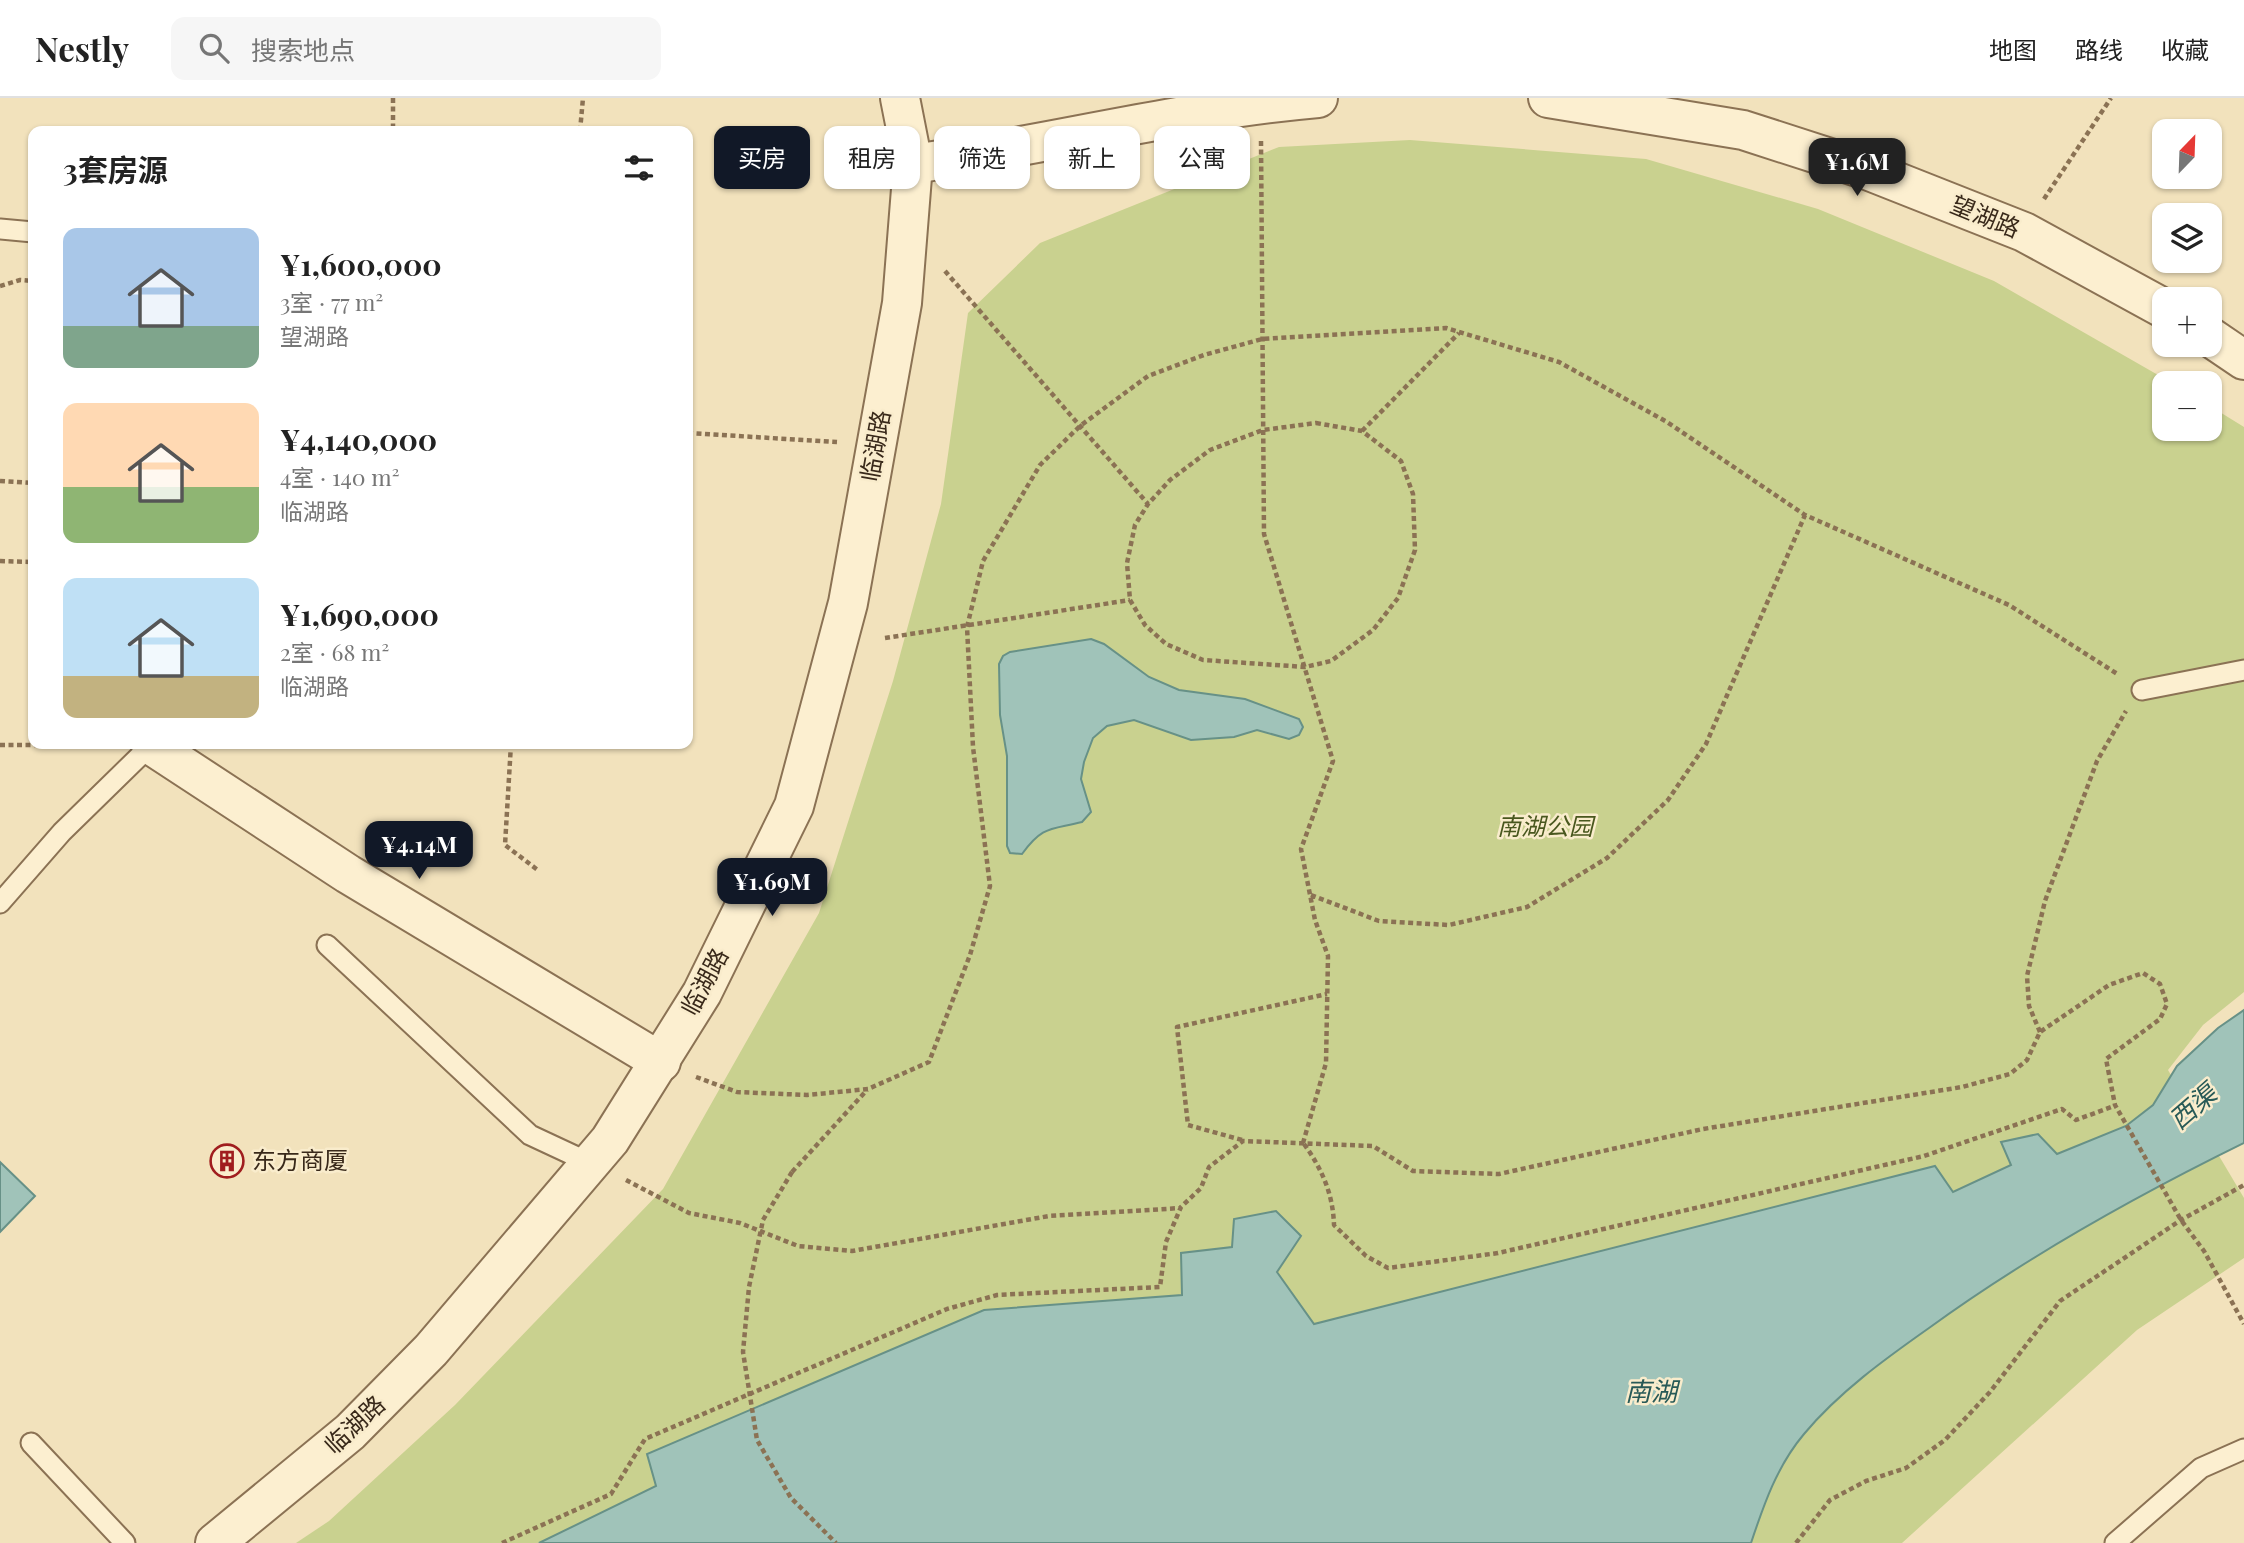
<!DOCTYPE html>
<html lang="zh">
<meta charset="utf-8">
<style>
body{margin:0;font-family:"Playfair Display","Noto Sans SC",serif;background:#f6f6f6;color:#222;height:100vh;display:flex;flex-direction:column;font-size:26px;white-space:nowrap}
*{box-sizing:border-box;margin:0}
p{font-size:23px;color:#767676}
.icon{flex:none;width:38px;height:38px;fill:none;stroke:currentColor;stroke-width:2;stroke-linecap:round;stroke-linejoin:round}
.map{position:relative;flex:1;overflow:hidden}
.sheet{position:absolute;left:28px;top:28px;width:665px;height:623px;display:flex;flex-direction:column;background:#fff;border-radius:14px;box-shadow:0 2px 5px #0004}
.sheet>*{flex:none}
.top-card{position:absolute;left:714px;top:28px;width:665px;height:63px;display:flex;gap:14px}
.needle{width:46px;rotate:23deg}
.fabs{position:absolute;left:2152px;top:21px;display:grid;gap:14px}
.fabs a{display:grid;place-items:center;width:70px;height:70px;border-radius:14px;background:#fff;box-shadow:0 2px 5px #0004;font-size:35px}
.price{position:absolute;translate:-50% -60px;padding:0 16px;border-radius:14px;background:#111827;color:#fff;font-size:23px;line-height:46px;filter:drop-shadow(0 2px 4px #0008)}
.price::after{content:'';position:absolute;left:50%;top:42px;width:21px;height:16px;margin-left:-10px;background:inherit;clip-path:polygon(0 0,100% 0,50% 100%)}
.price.selected{background:#222;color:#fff}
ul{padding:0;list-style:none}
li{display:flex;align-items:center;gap:21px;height:175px;padding:0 35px}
li span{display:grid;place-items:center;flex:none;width:196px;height:140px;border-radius:14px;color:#555}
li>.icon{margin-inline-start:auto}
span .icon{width:84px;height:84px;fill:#fffc;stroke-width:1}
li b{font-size:30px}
h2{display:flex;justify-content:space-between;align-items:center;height:84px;padding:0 35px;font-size:30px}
.tag{padding:0 24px;border-radius:14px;background:#fff;box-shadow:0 2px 5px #0004;font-size:24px;line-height:63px}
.tag.selected{background:#111827;color:#fff}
header{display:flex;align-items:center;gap:42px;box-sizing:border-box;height:98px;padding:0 35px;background:#fff;border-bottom:2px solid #e0e0e0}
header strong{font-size:33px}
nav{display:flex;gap:38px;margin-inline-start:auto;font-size:24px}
.search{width:490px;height:63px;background:#f6f6f6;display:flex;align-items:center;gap:18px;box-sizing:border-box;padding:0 24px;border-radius:14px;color:#767676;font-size:26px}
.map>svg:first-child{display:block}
</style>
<header>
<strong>Nestly</strong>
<div class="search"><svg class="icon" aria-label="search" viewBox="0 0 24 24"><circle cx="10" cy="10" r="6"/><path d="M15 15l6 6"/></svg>搜索地点</div>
<nav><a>地图</a><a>路线</a><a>收藏</a></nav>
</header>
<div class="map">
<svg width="2244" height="1445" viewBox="0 0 2244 1445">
<rect width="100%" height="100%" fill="#f2e2bc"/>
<!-- green -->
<path fill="#c9d18f" d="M1410,42L1646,61L1818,111L1994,183L2172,285H2165V331H2210V308L2244,329V894L2203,927L2168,972L2244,1100V1160L2137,1232L1902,1445H296L329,1423L455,1307L663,1091L819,815L893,583L941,406L968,215L1040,145L1279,49Z"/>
<!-- water -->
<path fill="#a0c3b9" stroke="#679187" stroke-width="2" d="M1091,541L1104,546L1149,579L1179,592L1245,601L1299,621L1303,629L1299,637L1289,641L1257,632L1234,639L1191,642L1134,622L1107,628L1093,640L1084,664L1081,681L1091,714L1082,724C1051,732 1043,727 1022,756L1010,755L1007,748V658L1000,617L999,566L1003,558L1010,554Z
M2244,912V1045C2134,1099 2028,1158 1929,1230C1885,1261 1839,1294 1804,1336C1777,1368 1764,1406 1751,1445H539L656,1388L647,1356L984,1212L1182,1197L1181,1155L1232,1149L1234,1121L1276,1113L1301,1138L1277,1174L1314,1226L1935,1068L1953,1094L2011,1067L2001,1044L2038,1036L2057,1056L2126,1028L2153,1007L2177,968L2218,930Z
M0,1064L35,1098L0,1134Z"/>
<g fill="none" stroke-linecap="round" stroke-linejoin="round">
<defs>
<path id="service" d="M0,131L33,134
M2142,592L2244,572
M0,805L62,734L152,646
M327,847L530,1037L590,1065
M31,1345L125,1445
M2115,1445L2201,1370L2244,1351"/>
<path id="minor" d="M1548,0L1743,32L1867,72L2024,134L2165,211
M913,66C1048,47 1181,12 1318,0
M2210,239L2244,262
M151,647L348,776L661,964"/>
<path id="tertiary" d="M215,1445L350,1334L431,1252L610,1042L702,895L794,708L848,505L902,205L913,66L900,0"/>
</defs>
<!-- service casing -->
<use href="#service" stroke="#8b7254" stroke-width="23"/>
<!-- minor casing -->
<use href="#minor" stroke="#8b7254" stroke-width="42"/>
<!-- tertiary casing -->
<use href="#tertiary" stroke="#8b7254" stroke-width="42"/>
<!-- path -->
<path stroke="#8b7254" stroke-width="4.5" stroke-dasharray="5 3.5" stroke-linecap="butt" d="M393,0V33
M580,33L583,0
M1261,43L1264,436L1333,663L1301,751L1315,822L1328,858L1326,965L1303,1045
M2044,101L2111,0
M945,173L1148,406
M0,188L20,182L33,183
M1316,325L1362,333L1401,363L1413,396L1415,452L1398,500L1373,532L1331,563L1305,569L1203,562L1166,546L1145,527L1130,502L1127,465L1135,427L1148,406L1170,382L1210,352L1263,332Z
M1362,333L1459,235
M688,335L837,344
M0,383L33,385
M0,463L33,464
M885,540L1130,502
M511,646L505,747L539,773
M0,647H111
M1311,797L1379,823L1449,827L1527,809L1607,760L1668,702L1706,646L1805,417
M2040,934L2029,908L2027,878L2045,803L2097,663L2126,613
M696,979L737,994L807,997L868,991L929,964L970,857L990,788L973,649L967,529L983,463L1040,367L1080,328L1148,278L1204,257L1262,241L1446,230L1559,264L1667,324L1805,417L2009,507L2119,577
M1242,1042L1188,1027L1177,929L1327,896
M1304,1046C1322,1071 1333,1096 1334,1127L1366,1158L1388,1170L1498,1155L1924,1058L2062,1011L2076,1022L2114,1008
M792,1074L867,992
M626,1082L689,1115L740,1125L798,1148L852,1153L1049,1118L1181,1110
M502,1445L611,1396L645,1341L947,1211L997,1197L1160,1189L1166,1144L1181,1109L1201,1090L1209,1069L1243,1043L1373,1048L1413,1073L1499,1076L1703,1031L1962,989L2010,976L2027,962L2040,934L2109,887L2143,875L2160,886L2167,906L2160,921L2106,961L2115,1007L2181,1122L2204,1153L2244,1226
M1796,1445L1830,1402L1866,1383L1906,1370L1945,1342L1990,1294L2060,1203L2181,1122L2244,1087"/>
<!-- service -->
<use href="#service" stroke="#fcefd0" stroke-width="19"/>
<!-- minor -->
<use href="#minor" stroke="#fcefd0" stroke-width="38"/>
<!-- tertiary -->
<use href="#tertiary" stroke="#fcefd0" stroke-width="38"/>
<!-- path-bridge -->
<path stroke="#8b7254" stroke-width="4.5" stroke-dasharray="5 3.5" stroke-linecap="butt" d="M792,1074L763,1122L749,1189L743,1254L757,1342L791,1400L836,1445"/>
</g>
<!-- icons -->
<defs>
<symbol id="building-ring" viewBox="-11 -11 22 22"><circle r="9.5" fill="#f9eccc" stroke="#a01d1e" stroke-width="1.5"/><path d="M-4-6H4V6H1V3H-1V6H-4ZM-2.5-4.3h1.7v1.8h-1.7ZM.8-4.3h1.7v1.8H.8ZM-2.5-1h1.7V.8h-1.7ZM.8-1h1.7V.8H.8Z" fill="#a01d1e"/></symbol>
</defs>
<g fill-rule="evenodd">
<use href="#building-ring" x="208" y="1044" width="38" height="38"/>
</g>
<g text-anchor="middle" stroke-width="5" stroke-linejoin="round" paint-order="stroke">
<!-- street labels -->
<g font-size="24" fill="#39291a" stroke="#f9eccc">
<text transform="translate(1985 119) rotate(22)" y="8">望湖路</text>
<text transform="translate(876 348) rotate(-80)" y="8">临湖路</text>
<text transform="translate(705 884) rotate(-62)" y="8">临湖路</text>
<text transform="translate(355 1327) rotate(-43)" y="8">临湖路</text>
</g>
<!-- park labels -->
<g font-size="24" font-style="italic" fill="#49571e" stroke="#f9eccc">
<text x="1545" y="737">南湖公园</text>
</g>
<!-- poi labels -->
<g font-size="24" fill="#39291a" stroke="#f9eccc" text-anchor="start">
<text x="252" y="1071">东方商厦</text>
</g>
<!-- water labels -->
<g font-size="26" font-style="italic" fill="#285a57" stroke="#f9eccc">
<text transform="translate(2193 1009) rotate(-41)" y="9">西渠</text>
<text x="1651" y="1303">南湖</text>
</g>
</g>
</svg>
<div class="fabs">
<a><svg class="needle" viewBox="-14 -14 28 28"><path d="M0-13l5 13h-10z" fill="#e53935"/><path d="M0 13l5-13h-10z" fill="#767676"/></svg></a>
<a><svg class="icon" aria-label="layers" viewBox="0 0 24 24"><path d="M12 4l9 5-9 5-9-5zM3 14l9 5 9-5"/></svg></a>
<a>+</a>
<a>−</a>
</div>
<b class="price selected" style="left:1857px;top:100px">¥1.6M</b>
<b class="price" style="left:419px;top:783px">¥4.14M</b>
<b class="price" style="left:772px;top:820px">¥1.69M</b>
<div class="top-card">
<a class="tag selected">买房</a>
<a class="tag">租房</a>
<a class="tag">筛选</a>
<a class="tag">新上</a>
<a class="tag">公寓</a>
</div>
<section class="sheet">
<h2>3套房源<svg class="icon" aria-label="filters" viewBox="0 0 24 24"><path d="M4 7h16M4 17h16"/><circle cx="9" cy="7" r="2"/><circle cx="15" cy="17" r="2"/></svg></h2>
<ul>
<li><span style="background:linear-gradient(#a9c7e8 70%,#7fa58c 0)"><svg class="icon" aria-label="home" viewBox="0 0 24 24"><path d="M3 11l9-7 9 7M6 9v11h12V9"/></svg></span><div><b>¥1,600,000</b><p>3室 · 77 m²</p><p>望湖路</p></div></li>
<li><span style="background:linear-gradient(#ffd9b3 60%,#8fb573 0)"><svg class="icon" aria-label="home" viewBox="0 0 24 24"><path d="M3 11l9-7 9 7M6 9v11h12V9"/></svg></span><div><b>¥4,140,000</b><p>4室 · 140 m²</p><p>临湖路</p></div></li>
<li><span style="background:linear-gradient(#bfe0f5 70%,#c2b280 0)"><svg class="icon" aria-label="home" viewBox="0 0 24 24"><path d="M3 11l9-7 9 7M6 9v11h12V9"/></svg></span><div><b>¥1,690,000</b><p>2室 · 68 m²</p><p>临湖路</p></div></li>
</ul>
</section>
</div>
